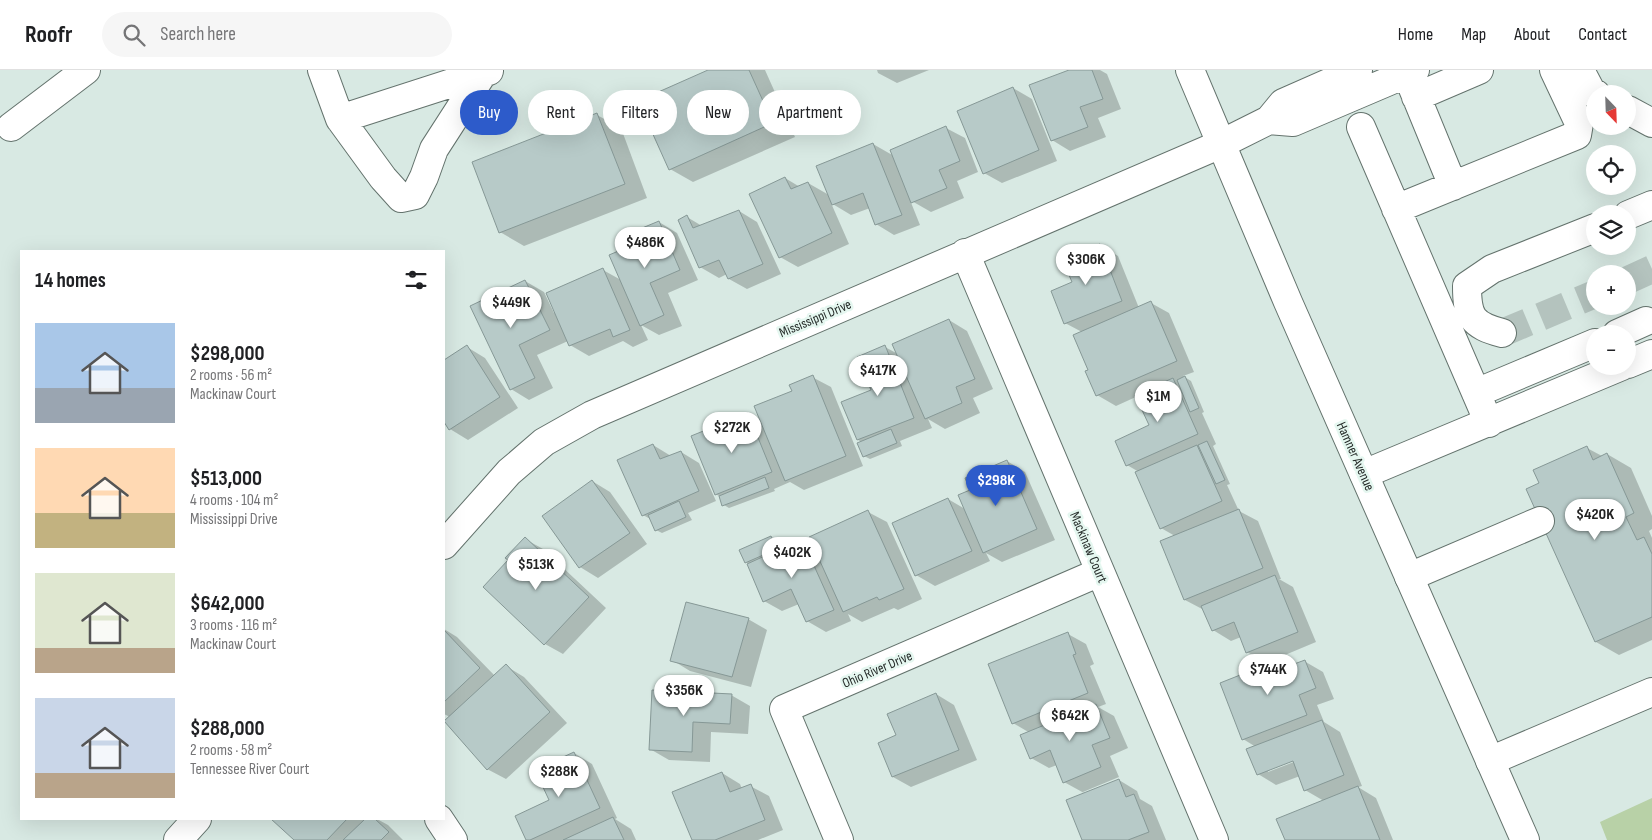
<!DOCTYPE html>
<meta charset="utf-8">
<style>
body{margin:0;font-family:"Sofia Sans Condensed",sans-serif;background:#f6f6f6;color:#202124;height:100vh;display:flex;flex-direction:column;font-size:19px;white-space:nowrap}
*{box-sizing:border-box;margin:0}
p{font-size:16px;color:#757577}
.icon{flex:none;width:28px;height:28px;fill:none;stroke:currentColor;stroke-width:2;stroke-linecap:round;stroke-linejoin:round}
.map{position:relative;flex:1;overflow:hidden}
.side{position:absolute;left:20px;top:180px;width:425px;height:570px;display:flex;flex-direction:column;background:#fff;border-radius:0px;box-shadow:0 5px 20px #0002}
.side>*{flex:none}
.top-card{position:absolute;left:460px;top:20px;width:475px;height:45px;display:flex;gap:10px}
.needle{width:32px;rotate:157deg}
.tools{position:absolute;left:1586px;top:15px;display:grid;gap:10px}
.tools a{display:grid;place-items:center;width:50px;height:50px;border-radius:50%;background:#fff;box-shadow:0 5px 20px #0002;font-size:25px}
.price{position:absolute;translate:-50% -42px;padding:0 11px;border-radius:18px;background:#fff;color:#222;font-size:16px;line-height:32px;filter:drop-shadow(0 1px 2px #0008)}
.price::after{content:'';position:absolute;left:50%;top:30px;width:15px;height:11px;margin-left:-8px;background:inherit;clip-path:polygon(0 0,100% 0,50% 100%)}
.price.current{background:#2d5bca;color:#fff}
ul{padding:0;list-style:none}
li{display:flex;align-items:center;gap:15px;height:125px;padding:0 15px}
li span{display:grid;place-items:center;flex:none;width:140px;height:100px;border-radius:0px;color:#555}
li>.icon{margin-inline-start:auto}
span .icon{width:60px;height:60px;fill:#fffc;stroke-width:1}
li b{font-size:21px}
h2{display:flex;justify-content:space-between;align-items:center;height:60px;padding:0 15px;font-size:21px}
.chip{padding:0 18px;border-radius:22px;background:#fff;box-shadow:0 5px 20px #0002;font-size:18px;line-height:45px}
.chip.current{background:#2d5bca;color:#fff}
header{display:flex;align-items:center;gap:30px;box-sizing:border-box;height:70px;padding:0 25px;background:#fff;border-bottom:1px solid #e0e0e0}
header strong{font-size:24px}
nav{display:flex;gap:28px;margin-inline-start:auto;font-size:18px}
.search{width:350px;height:45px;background:#f6f6f6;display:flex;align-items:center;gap:12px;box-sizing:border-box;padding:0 18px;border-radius:28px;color:#757577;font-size:19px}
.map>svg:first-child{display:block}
</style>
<header>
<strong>Roofr</strong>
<div class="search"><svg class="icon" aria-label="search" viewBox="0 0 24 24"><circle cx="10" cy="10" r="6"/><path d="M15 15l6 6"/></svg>Search here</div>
<nav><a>Home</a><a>Map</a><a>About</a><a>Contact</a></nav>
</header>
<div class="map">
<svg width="1652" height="770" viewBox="0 0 1652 770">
<rect width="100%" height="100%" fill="#d8e9e3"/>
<!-- green -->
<path fill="#b8d1a7" d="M1652,728V770H1607L1600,752Z"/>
<!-- shadow -->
<path fill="#0003" fill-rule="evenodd" d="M711,0H765L795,67L693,112L670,99Z
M877,0H929L897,13L878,3Z
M1072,0H1100L1107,4L1121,39L1098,48L1106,67L1070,81L1052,70Z
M1013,18L1032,29L1057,91L1002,113L984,103Z
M597,45L621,58L647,128L524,176L500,162Z
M946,58L965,68L978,102L957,111L964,128L931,142L910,130L920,155L894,165L876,154L870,138L851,145L831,133L849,174L798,197L780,187L785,108L800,117L808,113L829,125L873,74L894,86Z
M739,141L757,152L781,204L747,219L729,209L727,204L719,208L700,197L687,147L702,156Z
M659,152L677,163L698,210L668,223L682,256L659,265L641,255L648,270L633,277L623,271L589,286L570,275L568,271L537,285L553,318L529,330L511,319L525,211L544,222L554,243L603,200L621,210L629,178Z
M1100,175L1118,186L1139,238L1151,233L1169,243L1194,302L1183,306L1191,311L1204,342L1202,343L1216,374L1213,376L1230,414L1227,415L1239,441L1258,451L1281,509H1279L1293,517L1316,572L1266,593L1247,582L1241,567L1231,571L1213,560L1204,540L1185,530L1162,472L1175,466L1161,458L1139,402L1127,395L1151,356L1138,326L1116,336L1097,325L1090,300L1082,262L1065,253L1073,213Z
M949,250L967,261L993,319L973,328L980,343L945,359L928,349L932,358L900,371L902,376L870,389L864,386L862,372L858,370L885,277L898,284Z
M467,277L485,288L518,338L468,370L450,359L444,350V292Z
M812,307L831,317L863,396L804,420L790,412L774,419L775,421L729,438L724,435L720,427L716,424L748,344L762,353Z
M653,375L671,386L681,382L699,393L716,431L688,443L692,450L662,463L656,460L652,450L643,445Z
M1587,378L1602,386L1607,384L1631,398L1652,446V459L1649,461L1652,468V570L1619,585L1596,572L1540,414Z
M1007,391L1025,402L1055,470L1002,492L986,483L990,491L935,516L916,505L948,429L965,439L971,421Z
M592,411L610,422L647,474L598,508L580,497L543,446Z
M868,442L887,452L922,529L898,540L894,538L862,552L848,544L851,551L826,562L807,551L799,534L782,541L764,531L749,494L746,492L771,467L777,471L782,480L802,471L815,478Z
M525,469L543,479L606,538L563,584L545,574L510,490Z
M748,549L767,560L751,617L690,601L672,590Z
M444,559L457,567L495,606L506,596L524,607L567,653L506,709L487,699L450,647L444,644Z
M1068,564L1086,574L1094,594L1090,596L1106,634L1098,637L1114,646L1128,678L1110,686L1119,707L1083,722L1084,723L1064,712L1057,695L1049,698L1031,688L1030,663L1013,653Z
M1283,590L1293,596L1304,591L1323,602L1334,629L1317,635L1324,652L1340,662L1362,716L1358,717L1376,728L1393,770H1286L1324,731L1305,720L1300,706L1276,715L1258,704L1256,677L1243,669ZM1298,688L1299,690L1268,702V700Z
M936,624L954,635L977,690L911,717L893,707L898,666Z
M731,625L750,636L748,664L711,662L710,692L669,690L650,679Z
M574,683L592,694L617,748L615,749L631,759L636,770H528L551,731Z
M722,703L740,714L742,719L750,716L769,726L783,760L758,770H693Z
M1119,710L1137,721L1140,729L1152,736L1166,770H1083Z
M273,749H377L388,755L403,770H296Z"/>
<!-- building -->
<path fill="#b7cac8" stroke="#869896" d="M708,0H749L773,53L669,100L638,31Z
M1069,0H1092L1103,29L1080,37L1088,57L1051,71L1029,15Z
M1013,17L1039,80L983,104L957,41Z
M597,43L625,114L499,163L472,92Z
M946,56L960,91L939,100L947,118L911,133L890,80Z
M873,73L902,145L875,155L863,123L832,135L816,96Z
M785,107L791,119L808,112L832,163L779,188L749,124Z
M739,140L763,194L728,209L719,190L699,198L678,150L687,145L693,158Z
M659,151L680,200L650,213L664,245L640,256L609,185L628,177L623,166Z
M1100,174L1122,231L1064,254L1051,221L1072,212L1062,189Z
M603,198L630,260L613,267L610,259L569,276L546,223Z
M525,210L550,260L519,275L535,308L510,320L470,236Z
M1151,231L1177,291L1096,326L1085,301L1088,300L1073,265Z
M949,249L975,309L956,317L962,333L925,349L892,274Z
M467,275L500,327L449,360L444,352V290Z
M885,275L914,348L857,370L841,332L871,320L857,287Z
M813,305L846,386L785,411L754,336L792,321L789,315Z
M1185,306L1199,338L1190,342L1177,310Z
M1173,308L1198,364L1126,396L1115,371L1149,355L1135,325Z
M748,343L772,402L715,425L691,366Z
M891,359L897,373L863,387L857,373Z
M1207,371L1225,410L1216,414L1198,375Z
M653,374L660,389L681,381L699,421L642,446L617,390Z
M1197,375L1222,431L1160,459L1135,402Z
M1587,376L1593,390L1607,383L1634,443L1626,447L1637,470L1644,467L1652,484V547L1595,572L1526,419L1539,413L1533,400Z
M1007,390L1037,459L983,483L958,425L970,420L965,408Z
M765,407L769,418L722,436L719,426Z
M592,410L630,463L579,498L542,446Z
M948,428L972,481L915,506L892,453Z
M679,431L686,447L655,461L648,445Z
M1239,439L1263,498L1184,530L1160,471Z
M868,440L904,519L879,530L877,527L843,542L809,467Z
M771,466L777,479L745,493L739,480Z
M525,467L589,527L544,575L483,517L508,490L505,488Z
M802,469L834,540L806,552L791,519L763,532L747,494Z
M1275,505L1298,562L1246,583L1234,552L1212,561L1201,536Z
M686,532L749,548L732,607L670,591Z
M444,560L480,598L444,632Z
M1068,562L1076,584L1073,585L1088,623L1012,654L988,594Z
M1283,588L1286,597L1305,590L1316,618L1299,625L1307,645L1242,670L1220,613Z
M506,594L550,642L487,700L444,651Z
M652,620L732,624L730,654L693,652L692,682L649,680Z
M936,623L959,680L892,707L878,673L896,665L887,644Z
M1096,634L1110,668L1092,675L1101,697L1063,713L1050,680L1030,689L1020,665Z
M1322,650L1344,705L1304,721L1293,691L1257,705L1246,679Z
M574,682L600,738L530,770H526L515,746L549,730L535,700Z
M722,702L730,722L751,714L765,750L715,770H692L672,722Z
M1119,709L1126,727L1134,724L1149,762L1128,770H1082L1066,730Z
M1358,716L1380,770H1285L1276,749Z
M613,747L624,770H563Z
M271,749H347L327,770H294Z
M365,749H375L389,762L381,770H343Z"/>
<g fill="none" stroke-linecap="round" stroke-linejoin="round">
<!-- minor-tunnel -->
<path stroke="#b4c3be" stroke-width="28" stroke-dasharray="28 14" stroke-linecap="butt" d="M1628,210L1652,199
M1502,263L1595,224"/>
<defs>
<path id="minor" d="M322,0L340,49L489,1
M1580,0L1591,21L1596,24
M1407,4L1453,116
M1416,27L1479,0
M1628,40L1652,53
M340,49L383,108L401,128L415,125L424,107L434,79L483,3
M1269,50L1293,52L1415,0
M11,57L86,0
M1361,57L1489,353
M1396,139L1577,65L1579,53L1554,0
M1628,145L1652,135
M965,183L1214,770
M1502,263C1472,255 1467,247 1467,216L1492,199L1595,158
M1617,264L1646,251
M1628,294L1652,284
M1476,323L1595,273
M1364,404L1622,296
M444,475L509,402L544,372L592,345L1221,74L1269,50L1283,33L1358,0
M1409,507L1540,451
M1490,691L1652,622
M439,749L453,770
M178,770L197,749
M839,770L784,639L1100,502"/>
<path id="major" d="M1190,0L1288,232L1525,770"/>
</defs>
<!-- minor casing -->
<use href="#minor" stroke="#64736d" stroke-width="30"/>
<!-- major casing -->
<use href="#major" stroke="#64736d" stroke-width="30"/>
<!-- minor -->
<use href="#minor" stroke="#fff" stroke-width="28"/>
<!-- major -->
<use href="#major" stroke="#fff" stroke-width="28"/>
</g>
<g text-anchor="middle" stroke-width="5" stroke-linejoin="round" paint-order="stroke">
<!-- street labels -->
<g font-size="14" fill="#252b29" stroke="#e5f7f0">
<text transform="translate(815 248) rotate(-23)" y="5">Mississippi Drive</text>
<text transform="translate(1356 386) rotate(66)" y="5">Hamner Avenue</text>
<text transform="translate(1089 477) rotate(67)" y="5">Mackinaw Court</text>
<text transform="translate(877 599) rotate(-23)" y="5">Ohio River Drive</text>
</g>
</g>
</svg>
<div class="tools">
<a><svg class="needle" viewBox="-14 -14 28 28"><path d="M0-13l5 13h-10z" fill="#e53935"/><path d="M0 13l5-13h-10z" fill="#757577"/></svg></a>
<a><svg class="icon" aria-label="locate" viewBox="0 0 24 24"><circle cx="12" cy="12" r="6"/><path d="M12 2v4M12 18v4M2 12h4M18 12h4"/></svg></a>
<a><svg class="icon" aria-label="layers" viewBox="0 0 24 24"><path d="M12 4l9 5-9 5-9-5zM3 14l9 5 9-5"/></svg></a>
<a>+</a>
<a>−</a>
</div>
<b class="price" style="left:645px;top:199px">$486K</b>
<b class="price" style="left:1086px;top:216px">$306K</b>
<b class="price" style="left:511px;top:259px">$449K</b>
<b class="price" style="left:878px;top:327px">$417K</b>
<b class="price" style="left:1158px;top:353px">$1M</b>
<b class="price" style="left:732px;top:384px">$272K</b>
<b class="price current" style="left:996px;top:437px">$298K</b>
<b class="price" style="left:1595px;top:471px">$420K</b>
<b class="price" style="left:792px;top:509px">$402K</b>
<b class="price" style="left:536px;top:521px">$513K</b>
<b class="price" style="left:1268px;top:626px">$744K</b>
<b class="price" style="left:684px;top:647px">$356K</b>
<b class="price" style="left:1070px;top:672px">$642K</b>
<b class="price" style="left:559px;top:728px">$288K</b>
<div class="top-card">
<a class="chip current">Buy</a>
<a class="chip">Rent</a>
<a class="chip">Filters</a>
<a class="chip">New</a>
<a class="chip">Apartment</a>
</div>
<section class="side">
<h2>14 homes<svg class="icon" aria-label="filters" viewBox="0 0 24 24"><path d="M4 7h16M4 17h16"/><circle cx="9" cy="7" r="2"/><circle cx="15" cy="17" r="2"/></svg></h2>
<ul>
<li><span style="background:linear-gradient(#a9c7e8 65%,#9aa5b1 0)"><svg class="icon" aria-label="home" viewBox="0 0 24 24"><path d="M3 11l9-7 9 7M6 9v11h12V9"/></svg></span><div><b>$298,000</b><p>2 rooms · 56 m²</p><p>Mackinaw Court</p></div></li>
<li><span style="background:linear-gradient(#ffd9b3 65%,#c2b280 0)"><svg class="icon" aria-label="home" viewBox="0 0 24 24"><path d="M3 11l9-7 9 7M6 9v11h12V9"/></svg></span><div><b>$513,000</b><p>4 rooms · 104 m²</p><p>Mississippi Drive</p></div></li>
<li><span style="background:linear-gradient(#dfe7d0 75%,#b9a48a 0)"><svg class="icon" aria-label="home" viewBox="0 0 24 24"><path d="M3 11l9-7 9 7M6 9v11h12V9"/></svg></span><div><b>$642,000</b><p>3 rooms · 116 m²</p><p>Mackinaw Court</p></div></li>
<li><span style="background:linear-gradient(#c9d6e8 75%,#b9a48a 0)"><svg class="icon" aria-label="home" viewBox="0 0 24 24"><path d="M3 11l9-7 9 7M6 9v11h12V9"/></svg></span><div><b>$288,000</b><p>2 rooms · 58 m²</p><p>Tennessee River Court</p></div></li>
</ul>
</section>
</div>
